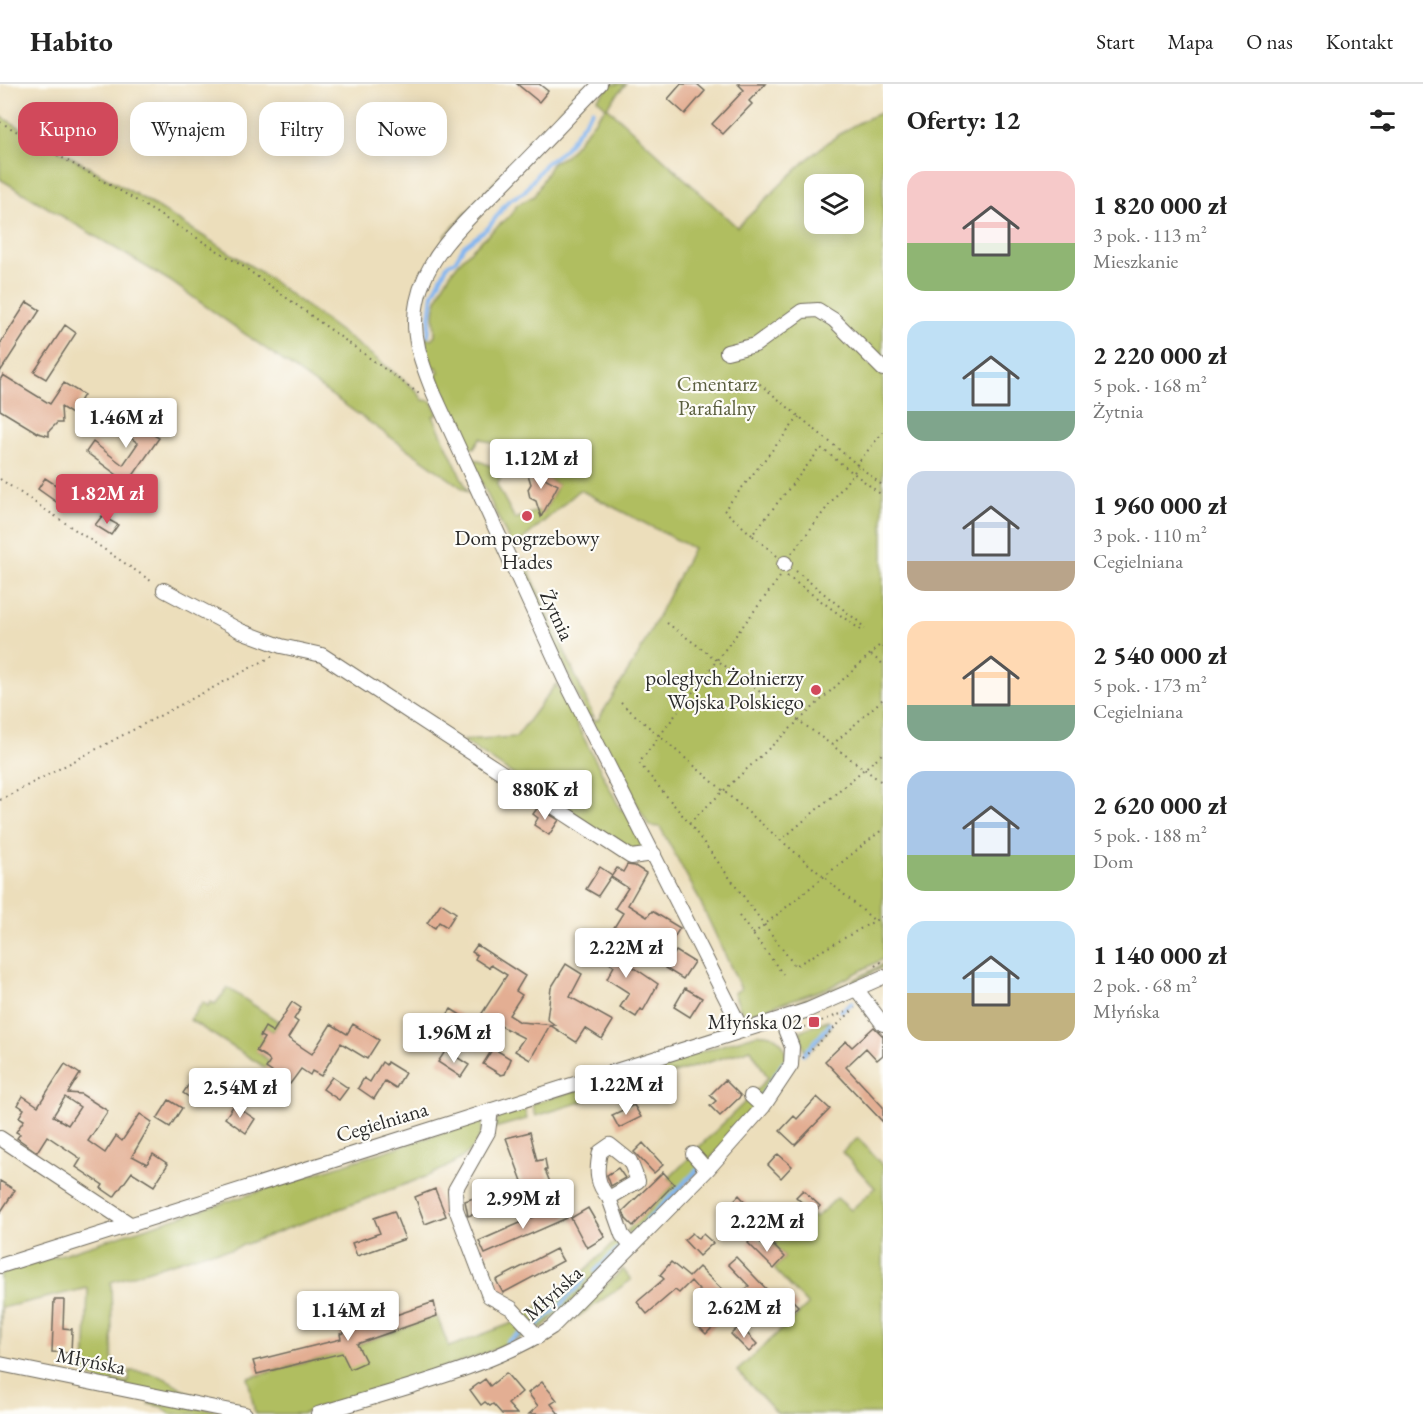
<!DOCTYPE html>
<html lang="pl">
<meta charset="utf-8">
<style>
body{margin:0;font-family:"EB Garamond",serif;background:#f2f2f2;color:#222;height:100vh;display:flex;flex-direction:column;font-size:22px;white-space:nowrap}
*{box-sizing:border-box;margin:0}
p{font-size:20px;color:#767676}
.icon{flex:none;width:33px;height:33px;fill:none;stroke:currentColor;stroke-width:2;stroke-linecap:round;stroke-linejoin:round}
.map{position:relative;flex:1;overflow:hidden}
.drawer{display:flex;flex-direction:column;background:#fff;width:540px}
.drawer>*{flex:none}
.banner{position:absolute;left:18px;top:18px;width:570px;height:54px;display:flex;gap:12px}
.tools{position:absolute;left:804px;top:90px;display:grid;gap:12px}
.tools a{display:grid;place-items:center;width:60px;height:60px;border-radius:12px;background:#fff;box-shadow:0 3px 15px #0003;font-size:30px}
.price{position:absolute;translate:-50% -51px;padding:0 14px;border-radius:6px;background:#fff;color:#222;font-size:20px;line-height:39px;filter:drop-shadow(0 2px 3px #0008)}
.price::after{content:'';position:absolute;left:50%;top:36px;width:18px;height:14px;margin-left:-9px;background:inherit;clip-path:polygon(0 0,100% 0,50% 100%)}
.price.current{background:#d1495b;color:#fff}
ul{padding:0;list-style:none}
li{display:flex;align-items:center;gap:18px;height:150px;padding:0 24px}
li span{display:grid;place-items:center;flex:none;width:168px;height:120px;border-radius:18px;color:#555}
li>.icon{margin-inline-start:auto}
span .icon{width:72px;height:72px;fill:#fffc;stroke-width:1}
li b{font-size:26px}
h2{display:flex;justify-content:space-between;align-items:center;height:72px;padding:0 24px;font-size:26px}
.pill{padding:0 21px;border-radius:18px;background:#fff;box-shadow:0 3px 15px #0003;font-size:21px;line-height:54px}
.pill.current{background:#d1495b;color:#fff}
header{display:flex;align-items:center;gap:36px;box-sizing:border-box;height:84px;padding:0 30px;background:#fff;border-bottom:2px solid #e0e0e0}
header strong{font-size:28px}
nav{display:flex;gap:33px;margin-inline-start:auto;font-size:21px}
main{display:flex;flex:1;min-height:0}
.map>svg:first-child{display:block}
</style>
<header>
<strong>Habito</strong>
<nav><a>Start</a><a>Mapa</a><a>O nas</a><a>Kontakt</a></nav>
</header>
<main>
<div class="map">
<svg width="883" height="1330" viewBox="0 0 883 1330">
<rect width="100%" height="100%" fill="#fdfcf7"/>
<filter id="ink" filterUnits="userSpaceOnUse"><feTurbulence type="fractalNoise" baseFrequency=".0167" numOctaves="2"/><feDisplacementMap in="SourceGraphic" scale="12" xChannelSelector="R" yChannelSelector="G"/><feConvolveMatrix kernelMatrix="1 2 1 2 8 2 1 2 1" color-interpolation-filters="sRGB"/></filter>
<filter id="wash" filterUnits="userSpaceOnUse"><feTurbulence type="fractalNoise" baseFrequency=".008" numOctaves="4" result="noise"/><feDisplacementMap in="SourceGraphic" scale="24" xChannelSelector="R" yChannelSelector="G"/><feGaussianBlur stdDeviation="1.35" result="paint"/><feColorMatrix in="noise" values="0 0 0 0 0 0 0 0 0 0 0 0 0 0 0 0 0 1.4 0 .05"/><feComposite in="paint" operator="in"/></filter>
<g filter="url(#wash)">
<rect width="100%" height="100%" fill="#ecdebb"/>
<!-- green -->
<path fill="#b0be61" stroke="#6e7446" stroke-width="1.5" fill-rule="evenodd" d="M612,0H626L607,23L737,143C782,102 824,48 883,28V875L830,903L747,931L741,927L734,909L741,905L696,809L660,743L649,742L633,713L628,715L592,636H598L637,573L693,464L580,406L519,459L520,465H513L472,378L474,375L491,382L502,391L497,401L515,435L537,427L544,428L558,401L519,377L508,381L501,375L503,364L480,354L474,364L464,363L450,333L453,332L445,315L447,313L435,291L439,289L437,283L432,284L425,254L431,255L435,251C435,242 433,231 435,223C443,184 483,156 511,131L517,121L534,112L553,78L566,72L606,23L597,15ZM814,100H854V140H814Z
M577,9L579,14L444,153Z
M0,32L149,118L259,187L373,272L416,306L423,316L431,317L438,330L433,332L468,408L170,197L0,95Z
M524,475L593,632L594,633H587L520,481Z
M556,600L621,726L625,725L644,761L643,767L632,771L462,656L516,653Z
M883,880V883L849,901L799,920L798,918L848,899Z
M228,904L279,938L273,948L265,943L260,951L264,954L257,967L270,978L266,984L190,936L203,918L208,922L211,918L215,920Z
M828,936L831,943L805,971L800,947Z
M758,950C766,949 774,951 780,957C797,975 772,1001 762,1016L754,1009L768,994L751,965L536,1032L532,1020Z
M747,1016L755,1023L707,1079L695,1067Z
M520,1025L525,1026L527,1035L494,1044L500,1032Z
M483,1036C482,1067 455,1080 430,1091L230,1166L207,1168L111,1198L113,1296L129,1298V1287C164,1288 172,1299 200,1316L101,1298L85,1290L88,1204L1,1224L0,1277V1190Z
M858,1054L883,1082V1330H778L737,1287L808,1221L774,1185L785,1173L773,1161L807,1127L815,1134L837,1114L851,1126L875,1104L842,1068Z
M690,1073L701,1085L637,1150L631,1152L627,1147L674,1100L669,1094Z
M618,1155L621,1162L618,1169L574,1216L541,1244L526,1231L579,1192Z
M623,1185L631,1196L560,1245Z
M437,1232L449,1263L518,1237L524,1252L481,1271L302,1330H255L248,1294L344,1268L362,1259Z
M153,1316L235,1330H170L162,1323L149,1320Z"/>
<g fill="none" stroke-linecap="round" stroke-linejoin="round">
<!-- stream -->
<path stroke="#83b6f0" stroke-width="4" d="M428,251L433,210L448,180L455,177L464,162L488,144L508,117L524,108L545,80L564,66L593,26
M841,927L852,919
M804,970L830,940
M760,1014L783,979
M631,1152L699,1084
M595,1187L621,1162
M537,1241L559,1223L585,1195
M507,1258L524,1247"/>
</g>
<g id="blocks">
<!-- building -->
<path fill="#e3ae93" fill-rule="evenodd" d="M517,0H539L548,7L539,18Z
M681,0H697L705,7L685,30L668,15Z
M738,0H765L749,17L752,20L723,50L712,40L744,6Z
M27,218L40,226L0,288V260Z
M65,241L76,249L46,295L34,288Z
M3,291L50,320L64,299L84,311L72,330L61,323L62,339H57L49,347V352L38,349L0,326V296Z
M118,330L159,354L128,399L86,368L93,358L123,381L138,359L111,341Z
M526,384L558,401L541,433L536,417L530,414L528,405L531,400Z
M45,394L70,410L62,422L38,405Z
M102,432L118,441L111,451L95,441Z
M538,723L559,736L549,751L534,741L538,734L533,730Z
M627,781L635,782L646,789L628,821L647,833L652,827L680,844L664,869L629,847L623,858L610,850L623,829L615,824L628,804L611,793L617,784L623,788Z
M600,783L612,791L598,812L586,805Z
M441,819L456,829L447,843L439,838L435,844L427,839Z
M588,852L658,900L643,927L641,925L636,933L620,923L629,909L607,895L614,882L582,861Z
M477,861L525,892L516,907L522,911L509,931L520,938L555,941L547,935L551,904L566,880L582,890L570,913L613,937L602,955L585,944L576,958L550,941L530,976L515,967L524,954L489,936L483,946L475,940L507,891L491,881L489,884L475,875L477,871L472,868Z
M676,867L694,878L683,895L665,884Z
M685,904L702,914L690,933L674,923Z
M292,918L301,924L294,935L298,938L288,954L312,970L331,940L347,950L353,940L379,956L367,975L341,959L321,992L312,987L310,991L301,985L290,1000L266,984L270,978L268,974L256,967L264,954L260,952L265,943L273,948Z
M451,925L475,940L469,950L445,934Z
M874,943L883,952V971L877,976L866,964L846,983L883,1023V1038L825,977L846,957L852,963Z
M414,944L427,952L421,960L409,953Z
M493,964L511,975L505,990L501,991L483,980Z
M446,966L469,981L461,993L438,978Z
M382,978L386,981L387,978L405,989L396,1004L385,997L374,1015L358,1004L364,994L370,998Z
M65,980L80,990L68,1009L81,1010L108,1027L88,1057L105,1069L116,1052L122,1057L140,1030L152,1038L132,1072L147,1080L153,1070L168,1080L154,1102L132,1088L114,1113L101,1104L103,1101L76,1083L81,1075L47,1052L37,1068L17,1054L20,1050L16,1048L24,1036L19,1033L24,1025L18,1021L23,1012L38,1022ZM65,1013L80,1023L68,1041L53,1032Z
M194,993L205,1001L195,1017L183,1009Z
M332,993L348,1004L339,1016L323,1005Z
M725,996L741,1012L720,1032L710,1022L716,1017L710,1011Z
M817,1013L830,1025L795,1061L780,1047L794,1032L797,1035Z
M169,1016L182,1024L170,1043L157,1035Z
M234,1021L255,1035L246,1049L225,1034Z
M634,1021L641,1033L619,1044L612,1031Z
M530,1048L537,1077L545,1075L547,1086H545L554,1108L530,1111L468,1132L465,1117L522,1097L506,1054Z
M643,1059L663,1081L654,1089L634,1068Z
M778,1070L792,1082L781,1094L768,1081Z
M618,1084L625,1094L611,1102L607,1091Z
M663,1088L674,1100L633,1142L626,1135L623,1127Z
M0,1097L15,1106L0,1129Z
M435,1105L446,1132L425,1140L415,1113Z
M803,1106L820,1122L813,1129L796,1113Z
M739,1111L751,1124L739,1140L725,1126Z
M561,1121L567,1134L485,1170L479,1157Z
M588,1124L605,1153L587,1164L571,1134Z
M394,1127L405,1155L357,1172L352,1159L380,1149L374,1134Z
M692,1149L698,1155L703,1150L713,1159L699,1172L684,1156Z
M754,1152L768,1165L773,1161L785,1173L774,1185L748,1159Z
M556,1165L563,1177L503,1209L496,1196Z
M736,1173L773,1212L766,1219L758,1211L736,1232L728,1223L714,1237L716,1240L706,1250L697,1241L714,1223L691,1197L679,1209L675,1206L647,1230L637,1218L664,1195L660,1191L671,1178L689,1193L699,1183L734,1217L749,1202L728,1180Z
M790,1214L798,1222L787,1233L779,1225Z
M54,1216H64L63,1244L72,1245L71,1269L52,1268Z
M434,1218L437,1232L357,1260L366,1278L350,1285L342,1269L257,1290L253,1277L341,1255L340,1250Z
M740,1242L757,1260L749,1268L731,1250Z
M506,1289L522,1308L508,1320L517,1330H502L493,1320L490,1322L485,1318L481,1321L470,1306L485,1295L490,1302Z
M542,1298L557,1316L551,1320L559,1330H529L538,1322L528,1309Z"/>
</g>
</g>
<g filter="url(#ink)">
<use href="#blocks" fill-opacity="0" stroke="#6f6a5d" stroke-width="1.5"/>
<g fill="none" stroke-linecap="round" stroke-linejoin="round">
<defs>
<path id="minor" d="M600,0C569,32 539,64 508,95C474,130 427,167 417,218C410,251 422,280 434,310L564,594L742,946
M727,268L755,261L802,227L818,226L834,236L883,285
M784,481L785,479
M164,506L241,547L281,562L322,571L631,773L654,770
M857,906L883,940
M751,1012L763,1023
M491,1026L488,1048L455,1106L456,1125L489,1212L511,1224L538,1253
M0,1054L130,1140
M693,1070L707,1086
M609,1114C596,1100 596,1087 600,1068L610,1061L630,1077L638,1097L609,1114L622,1151L631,1162
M0,1182L808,926L883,893
M0,1280L245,1330
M318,1330C390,1307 491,1284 552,1243L707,1086L763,1023L791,981L792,963L781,935"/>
</defs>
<!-- minor casing -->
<use href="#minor" stroke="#6f6a5d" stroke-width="16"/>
<!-- path -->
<path stroke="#6f6a5d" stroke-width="2" stroke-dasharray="1.5 4.5" stroke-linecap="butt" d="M0,38L129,112L244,183L422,312
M755,296L883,402
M856,381L883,348
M0,395L154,499
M752,451L724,426L799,333
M792,469L858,383
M777,472L752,451L821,364L883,412
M796,487L859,538L865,545
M787,492L862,547
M780,493L639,679L689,739L795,882L883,832
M667,539L883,699
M871,571L883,580
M621,619L875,837
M832,661L883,615
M0,716L273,572
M689,739L880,561L883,563
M780,757L883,669
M739,832L783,890
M753,850L883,745
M875,882L883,877
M799,945L849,927
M803,974L855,924"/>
<!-- minor -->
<use href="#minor" stroke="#fff" stroke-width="14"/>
</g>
</g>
<!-- markers -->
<g fill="#d1495b" stroke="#fdfcf7" stroke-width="2">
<circle cx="527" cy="432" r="6"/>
<circle cx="816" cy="606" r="6"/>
<rect x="808" y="932" width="12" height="12" rx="3"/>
</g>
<g text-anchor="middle" stroke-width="4.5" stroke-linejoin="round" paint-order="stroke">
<!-- park labels -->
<g font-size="21" fill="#5a5e3e" stroke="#fdfcf7">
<text x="717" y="307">Cmentarz<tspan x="717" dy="24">Parafialny</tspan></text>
</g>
<!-- poi labels -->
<g font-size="21" fill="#2b2b2b" stroke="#fdfcf7" text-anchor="end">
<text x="527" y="461" text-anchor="middle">Dom pogrzebowy<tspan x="527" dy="24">Hades</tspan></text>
<text x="804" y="601">poległych Żołnierzy<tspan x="804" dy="24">Wojska Polskiego</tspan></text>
<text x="802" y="945">Młyńska 02</text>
</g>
<!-- street labels -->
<g font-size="21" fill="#2b2b2b" stroke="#fdfcf7">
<text transform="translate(557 531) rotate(65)" y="7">Żytnia</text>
<text transform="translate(382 1038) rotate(-17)" y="7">Cegielniana</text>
<text transform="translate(553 1209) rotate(-42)" y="7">Młyńska</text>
<text transform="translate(91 1277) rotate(11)" y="7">Młyńska</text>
</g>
</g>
</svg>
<div class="tools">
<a><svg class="icon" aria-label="layers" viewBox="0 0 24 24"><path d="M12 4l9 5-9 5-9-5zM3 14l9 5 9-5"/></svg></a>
</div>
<b class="price" style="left:126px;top:365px">1.46M zł</b>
<b class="price" style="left:541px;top:406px">1.12M zł</b>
<b class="price current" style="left:107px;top:441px">1.82M zł</b>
<b class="price" style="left:545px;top:737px">880K zł</b>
<b class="price" style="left:626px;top:895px">2.22M zł</b>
<b class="price" style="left:454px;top:980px">1.96M zł</b>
<b class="price" style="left:626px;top:1032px">1.22M zł</b>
<b class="price" style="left:240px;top:1035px">2.54M zł</b>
<b class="price" style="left:523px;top:1146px">2.99M zł</b>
<b class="price" style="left:767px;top:1169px">2.22M zł</b>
<b class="price" style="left:744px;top:1255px">2.62M zł</b>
<b class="price" style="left:348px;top:1258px">1.14M zł</b>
<div class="banner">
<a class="pill current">Kupno</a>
<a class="pill">Wynajem</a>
<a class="pill">Filtry</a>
<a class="pill">Nowe</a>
</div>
</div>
<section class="drawer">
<h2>Oferty: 12<svg class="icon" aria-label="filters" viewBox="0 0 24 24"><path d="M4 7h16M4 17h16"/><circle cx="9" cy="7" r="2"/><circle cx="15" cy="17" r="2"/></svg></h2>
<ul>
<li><span style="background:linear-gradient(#f6c9c9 60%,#8fb573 0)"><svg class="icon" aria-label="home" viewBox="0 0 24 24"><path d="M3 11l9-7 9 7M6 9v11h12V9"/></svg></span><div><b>1 820 000 zł</b><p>3 pok. · 113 m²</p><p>Mieszkanie</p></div></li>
<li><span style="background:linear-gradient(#bfe0f5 75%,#7fa58c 0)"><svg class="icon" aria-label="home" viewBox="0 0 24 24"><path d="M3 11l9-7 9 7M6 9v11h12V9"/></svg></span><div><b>2 220 000 zł</b><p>5 pok. · 168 m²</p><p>Żytnia</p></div></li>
<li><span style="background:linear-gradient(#c9d6e8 75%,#b9a48a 0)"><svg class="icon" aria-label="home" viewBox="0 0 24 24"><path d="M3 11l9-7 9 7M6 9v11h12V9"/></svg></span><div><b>1 960 000 zł</b><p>3 pok. · 110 m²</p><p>Cegielniana</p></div></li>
<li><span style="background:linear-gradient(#ffd9b3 70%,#7fa58c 0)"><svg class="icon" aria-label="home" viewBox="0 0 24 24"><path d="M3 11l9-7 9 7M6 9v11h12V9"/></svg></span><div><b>2 540 000 zł</b><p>5 pok. · 173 m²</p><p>Cegielniana</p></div></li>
<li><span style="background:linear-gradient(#a9c7e8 70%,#8fb573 0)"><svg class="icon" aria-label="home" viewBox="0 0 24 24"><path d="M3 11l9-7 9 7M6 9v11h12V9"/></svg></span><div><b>2 620 000 zł</b><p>5 pok. · 188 m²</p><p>Dom</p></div></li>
<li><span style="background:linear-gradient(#bfe0f5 60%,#c2b280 0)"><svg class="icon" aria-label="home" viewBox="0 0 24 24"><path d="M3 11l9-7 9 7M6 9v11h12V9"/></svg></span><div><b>1 140 000 zł</b><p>2 pok. · 68 m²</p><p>Młyńska</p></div></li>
</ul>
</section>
</main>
